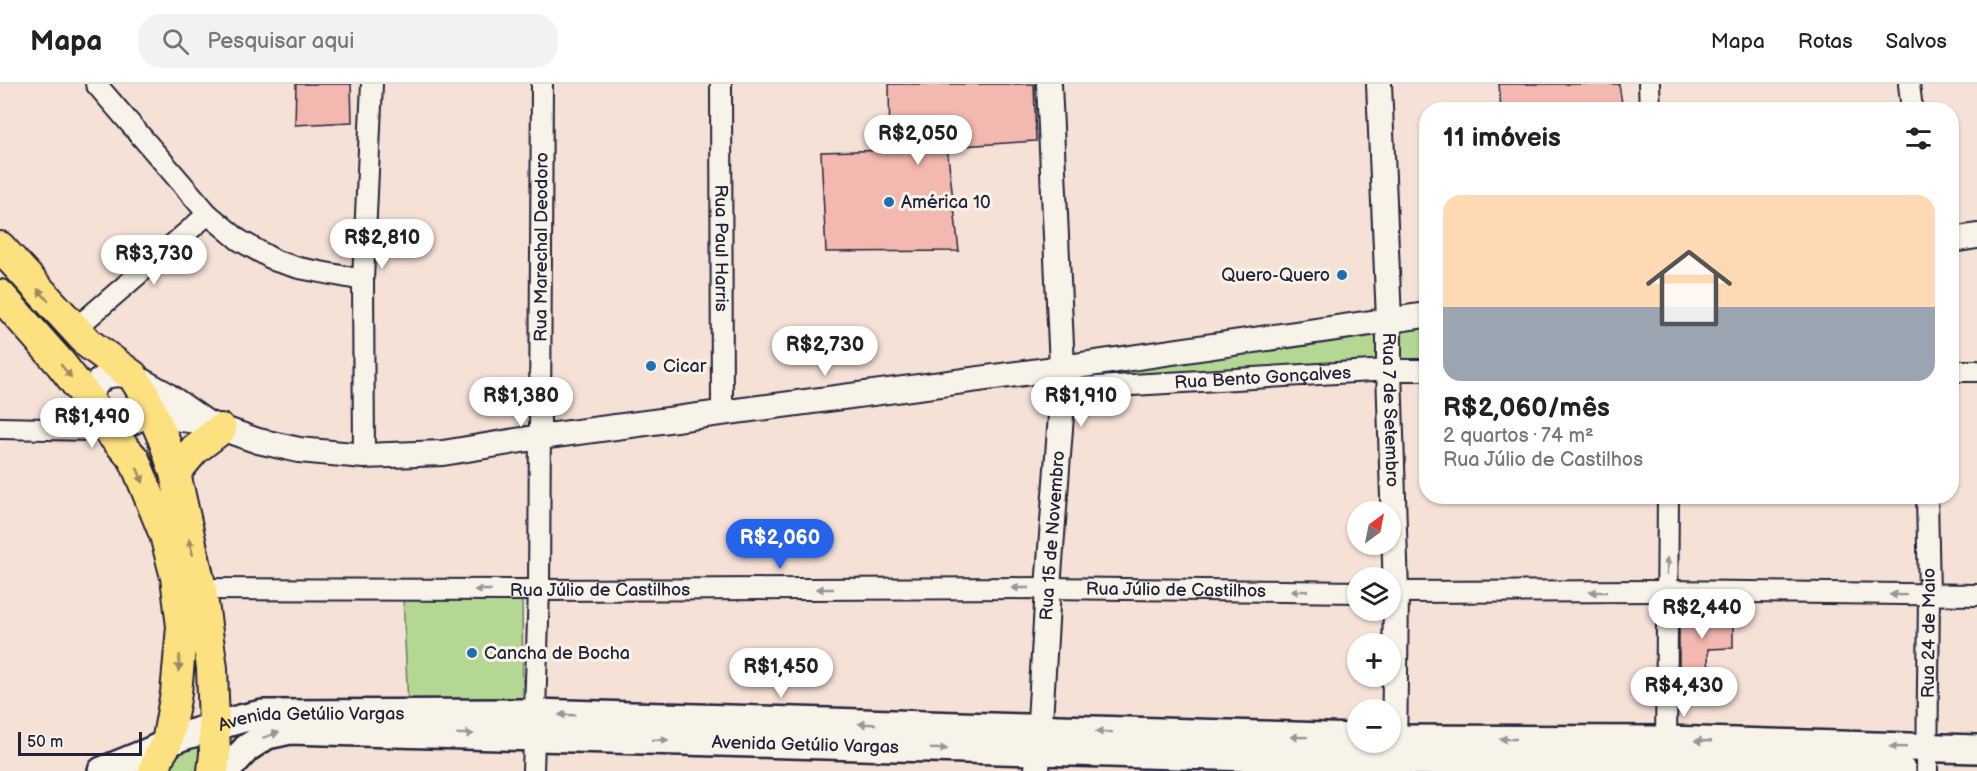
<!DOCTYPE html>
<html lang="pt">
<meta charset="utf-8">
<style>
body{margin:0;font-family:"Balsamiq Sans",sans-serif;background:#f2f2f2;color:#222;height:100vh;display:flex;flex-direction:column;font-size:22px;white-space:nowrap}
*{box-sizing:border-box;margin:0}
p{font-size:20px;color:#767676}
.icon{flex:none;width:33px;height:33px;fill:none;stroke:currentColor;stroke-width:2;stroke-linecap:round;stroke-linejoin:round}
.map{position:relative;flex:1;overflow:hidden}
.side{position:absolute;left:1419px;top:18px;width:540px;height:402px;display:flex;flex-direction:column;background:#fff;border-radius:24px;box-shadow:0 2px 4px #0004}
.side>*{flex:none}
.needle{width:39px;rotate:32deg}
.fabs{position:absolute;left:1347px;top:417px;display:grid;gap:12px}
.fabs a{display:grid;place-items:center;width:54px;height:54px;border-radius:50%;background:#fff;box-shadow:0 2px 4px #0004;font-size:30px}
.scale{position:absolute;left:18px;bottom:15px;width:124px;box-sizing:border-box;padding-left:6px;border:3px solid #22223b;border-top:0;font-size:16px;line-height:21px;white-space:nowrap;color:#22223b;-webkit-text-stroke:4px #f7f3e8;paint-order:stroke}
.price{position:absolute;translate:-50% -51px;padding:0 14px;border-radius:21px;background:#fff;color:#222;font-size:20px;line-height:39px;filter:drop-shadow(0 2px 3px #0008)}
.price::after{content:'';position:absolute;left:50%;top:36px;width:18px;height:14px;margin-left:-9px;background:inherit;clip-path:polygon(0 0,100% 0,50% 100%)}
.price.active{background:#2563eb;color:#fff}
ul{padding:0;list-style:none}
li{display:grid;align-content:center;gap:12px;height:318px;padding:0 24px}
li+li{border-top:2px solid #e0e0e0}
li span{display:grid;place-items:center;height:186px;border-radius:18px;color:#555}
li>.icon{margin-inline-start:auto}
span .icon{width:108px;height:108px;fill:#fffc;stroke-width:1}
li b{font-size:26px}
h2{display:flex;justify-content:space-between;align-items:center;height:72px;padding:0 24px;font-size:26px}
header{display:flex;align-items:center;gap:36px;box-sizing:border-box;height:84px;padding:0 30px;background:#fff;border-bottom:2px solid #e0e0e0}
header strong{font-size:28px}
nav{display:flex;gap:33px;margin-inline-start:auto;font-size:21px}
.search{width:420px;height:54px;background:#f2f2f2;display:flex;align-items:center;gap:15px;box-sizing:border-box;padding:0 21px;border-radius:24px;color:#767676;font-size:22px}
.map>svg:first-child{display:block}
</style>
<header>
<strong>Mapa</strong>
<div class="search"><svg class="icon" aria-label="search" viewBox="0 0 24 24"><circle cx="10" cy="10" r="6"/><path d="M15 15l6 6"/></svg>Pesquisar aqui</div>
<nav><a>Mapa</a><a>Rotas</a><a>Salvos</a></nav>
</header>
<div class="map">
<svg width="1977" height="687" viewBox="0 0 1977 687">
<rect width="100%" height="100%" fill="#f6e1d7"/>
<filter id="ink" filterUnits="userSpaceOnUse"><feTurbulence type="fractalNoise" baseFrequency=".0167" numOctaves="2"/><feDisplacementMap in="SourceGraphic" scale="12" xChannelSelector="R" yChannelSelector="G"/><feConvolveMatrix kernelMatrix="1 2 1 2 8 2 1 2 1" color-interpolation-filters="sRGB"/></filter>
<g filter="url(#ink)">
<!-- green -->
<path fill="#b4d893" stroke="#6b7d67" stroke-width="1.5" d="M1426,238V280H1398L1397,242Z
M1384,241L1383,283L1071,300V288Z
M403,511H522L523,621L408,623Z
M196,662L202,672L200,687H161L169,667Z"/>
<!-- building -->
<path fill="#f3b8af" stroke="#22223b" stroke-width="1.5" d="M296,0H351L352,38L295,41Z
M889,0H1034L1036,57L947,63L959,167L826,168L821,68L890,66Z
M1499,0H1619L1623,26H1501Z
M1679,521H1733V564L1708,565L1709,602H1679Z"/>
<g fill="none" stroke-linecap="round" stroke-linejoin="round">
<defs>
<g id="minor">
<path d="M96,0L208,130L239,156L276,177L299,184L363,196"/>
<path id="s1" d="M721,0L722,328"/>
<path d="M1649,0L1650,26"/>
<path d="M1909,0L1912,26"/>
<path d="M75,245L208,130"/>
<path d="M1952,287H1977"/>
<path id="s2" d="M1063,305L1389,286H1426"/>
<path d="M0,344L93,346L106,344"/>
<path d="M364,372L363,196L372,0"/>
<path id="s3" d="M201,505L539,506L1048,504L1358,508"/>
<path d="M1390,508L1667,507L1977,511"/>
<path d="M1666,669L1668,412"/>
<path id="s4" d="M533,687L539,506L542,0"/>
<path id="s5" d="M1927,687L1929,512L1927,412"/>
</g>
<g id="tertiary">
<path id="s6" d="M1379,0L1389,236V286L1396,508L1394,672"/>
<path d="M1952,156L1977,152"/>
<path d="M89,316L92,306L98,298L106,292L117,290L133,292L164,309L207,339L258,357L299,366L364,372L443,369L540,353L1062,284L1426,231"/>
<path d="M106,344L125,342L138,335L152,331L204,338"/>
<path id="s7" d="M1037,687L1048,504L1063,305L1049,0"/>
</g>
<g id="secondary">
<path d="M1390,655L1666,656L1977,665"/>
<path id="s8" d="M102,687L151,667L180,653L240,635L263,630L534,629L1358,654"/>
<path id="s9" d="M226,687L247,664L267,651L290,646L1394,677L1665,678L1902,687"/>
</g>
<path id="primary" d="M0,163L89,260L133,292L144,310L164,356L175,389L201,505L212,584L215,670L213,687
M0,211L61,280L89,316L106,344L134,375L165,451L176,493L182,543L176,609L167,659L159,672L154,687
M175,389L195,365L221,345"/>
</defs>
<!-- minor casing -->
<use href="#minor" stroke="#22223b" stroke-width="24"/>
<!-- tertiary casing -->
<use href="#tertiary" stroke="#22223b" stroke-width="28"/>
<!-- secondary casing -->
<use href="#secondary" stroke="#22223b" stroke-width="32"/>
<!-- primary casing -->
<use href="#primary" stroke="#22223b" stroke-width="34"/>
<!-- minor -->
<use href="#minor" stroke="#f7f3e8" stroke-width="20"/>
<!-- tertiary -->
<use href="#tertiary" stroke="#f7f3e8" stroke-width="24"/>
<!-- secondary -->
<use href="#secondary" stroke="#f7f3e8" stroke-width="27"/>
<!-- primary -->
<use href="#primary" stroke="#fde080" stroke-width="30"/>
</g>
<!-- one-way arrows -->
<defs><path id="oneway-solid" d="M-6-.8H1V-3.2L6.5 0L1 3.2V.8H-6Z" transform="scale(1.5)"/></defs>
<g fill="#9a8a61">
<use href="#oneway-solid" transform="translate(43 211) rotate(-133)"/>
<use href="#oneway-solid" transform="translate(66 287) rotate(51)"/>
<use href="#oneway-solid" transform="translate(140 391) rotate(67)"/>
<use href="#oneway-solid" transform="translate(191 463) rotate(-103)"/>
<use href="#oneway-solid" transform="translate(179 579) rotate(95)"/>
</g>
<g fill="#97959a">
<use href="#oneway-solid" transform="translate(1667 482) rotate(-90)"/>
<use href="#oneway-solid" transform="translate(1020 504) rotate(180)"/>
<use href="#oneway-solid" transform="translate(825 505) rotate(180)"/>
<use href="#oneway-solid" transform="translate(483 506) rotate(-180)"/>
<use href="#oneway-solid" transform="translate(1299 507) rotate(-179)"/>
<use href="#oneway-solid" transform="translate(1598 508) rotate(180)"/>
<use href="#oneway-solid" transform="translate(1898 511) rotate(-179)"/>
<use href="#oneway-solid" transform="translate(567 631) rotate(-178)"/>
<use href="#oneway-solid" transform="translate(867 640) rotate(-178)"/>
<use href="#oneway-solid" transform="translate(1104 648) rotate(-179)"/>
<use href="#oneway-solid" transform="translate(465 650) rotate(1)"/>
<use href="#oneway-solid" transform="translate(271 651) rotate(-19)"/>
<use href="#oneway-solid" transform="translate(1299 653) rotate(-179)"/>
<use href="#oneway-solid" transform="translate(1508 655) rotate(-180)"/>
<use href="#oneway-solid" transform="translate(660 656) rotate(2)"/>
<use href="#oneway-solid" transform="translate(1703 657) rotate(-178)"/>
<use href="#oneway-solid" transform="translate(1898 663) rotate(-178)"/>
<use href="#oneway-solid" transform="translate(939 665) rotate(2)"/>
</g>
</g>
<!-- markers -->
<g fill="#1f6fb2" stroke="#f7f3e8" stroke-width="2">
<circle cx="889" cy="118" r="6"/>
<circle cx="1342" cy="191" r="6"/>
<circle cx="651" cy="282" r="6"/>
<circle cx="472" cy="569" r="6"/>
</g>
<g text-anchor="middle" stroke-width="6" stroke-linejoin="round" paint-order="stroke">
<!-- poi labels -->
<g font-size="18" fill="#22223b" stroke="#f7f3e8" text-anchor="start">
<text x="901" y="124">América 10</text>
<text x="1330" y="197" text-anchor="end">Quero-Quero</text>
<text x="663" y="288">Cicar</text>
<text x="484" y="575">Cancha de Bocha</text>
</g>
<!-- street labels -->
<g font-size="18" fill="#22223b" stroke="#f7f3e8">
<text dy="6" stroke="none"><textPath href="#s4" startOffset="524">Rua Marechal Deodoro</textPath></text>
<text dy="6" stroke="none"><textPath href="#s1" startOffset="164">Rua Paul Harris</textPath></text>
<text dy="6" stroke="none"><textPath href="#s2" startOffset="200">Rua Bento Gonçalves</textPath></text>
<text dy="6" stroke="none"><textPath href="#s6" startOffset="326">Rua 7 de Setembro</textPath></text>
<text dy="6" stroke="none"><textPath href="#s7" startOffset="236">Rua 15 de Novembro</textPath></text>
<text dy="6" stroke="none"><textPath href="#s3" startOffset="975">Rua Júlio de Castilhos</textPath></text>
<text dy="6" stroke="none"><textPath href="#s3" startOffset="399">Rua Júlio de Castilhos</textPath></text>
<text dy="6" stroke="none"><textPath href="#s5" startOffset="138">Rua 24 de Maio</textPath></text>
<text dy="6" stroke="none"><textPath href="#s8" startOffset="219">Avenida Getúlio Vargas</textPath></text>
<text dy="6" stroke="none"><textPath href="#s9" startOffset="594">Avenida Getúlio Vargas</textPath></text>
</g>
</g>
</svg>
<div class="fabs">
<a><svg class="needle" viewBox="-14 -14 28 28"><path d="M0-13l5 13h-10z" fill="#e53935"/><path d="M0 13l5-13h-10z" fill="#767676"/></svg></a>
<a><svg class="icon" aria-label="layers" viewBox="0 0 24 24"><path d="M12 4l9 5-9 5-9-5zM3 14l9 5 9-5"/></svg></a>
<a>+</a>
<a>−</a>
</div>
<div class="scale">50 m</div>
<b class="price" style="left:918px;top:82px">R$2,050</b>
<b class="price" style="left:382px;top:186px">R$2,810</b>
<b class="price" style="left:154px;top:202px">R$3,730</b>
<b class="price" style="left:825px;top:293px">R$2,730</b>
<b class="price" style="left:521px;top:344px">R$1,380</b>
<b class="price" style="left:1081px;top:344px">R$1,910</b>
<b class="price" style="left:92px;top:365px">R$1,490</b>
<b class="price active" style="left:780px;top:486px">R$2,060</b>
<b class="price" style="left:1702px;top:556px">R$2,440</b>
<b class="price" style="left:781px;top:615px">R$1,450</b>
<b class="price" style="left:1684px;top:634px">R$4,430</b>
<section class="side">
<h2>11 imóveis<svg class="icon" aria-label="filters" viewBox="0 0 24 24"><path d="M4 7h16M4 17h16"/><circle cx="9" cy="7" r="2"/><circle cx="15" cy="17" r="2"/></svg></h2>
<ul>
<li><span style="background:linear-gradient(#ffd9b3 60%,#9aa5b1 0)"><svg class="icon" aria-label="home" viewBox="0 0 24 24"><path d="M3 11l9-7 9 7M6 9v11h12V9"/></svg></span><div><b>R$2,060/mês</b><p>2 quartos · 74 m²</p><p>Rua Júlio de Castilhos</p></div></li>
</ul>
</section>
</div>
